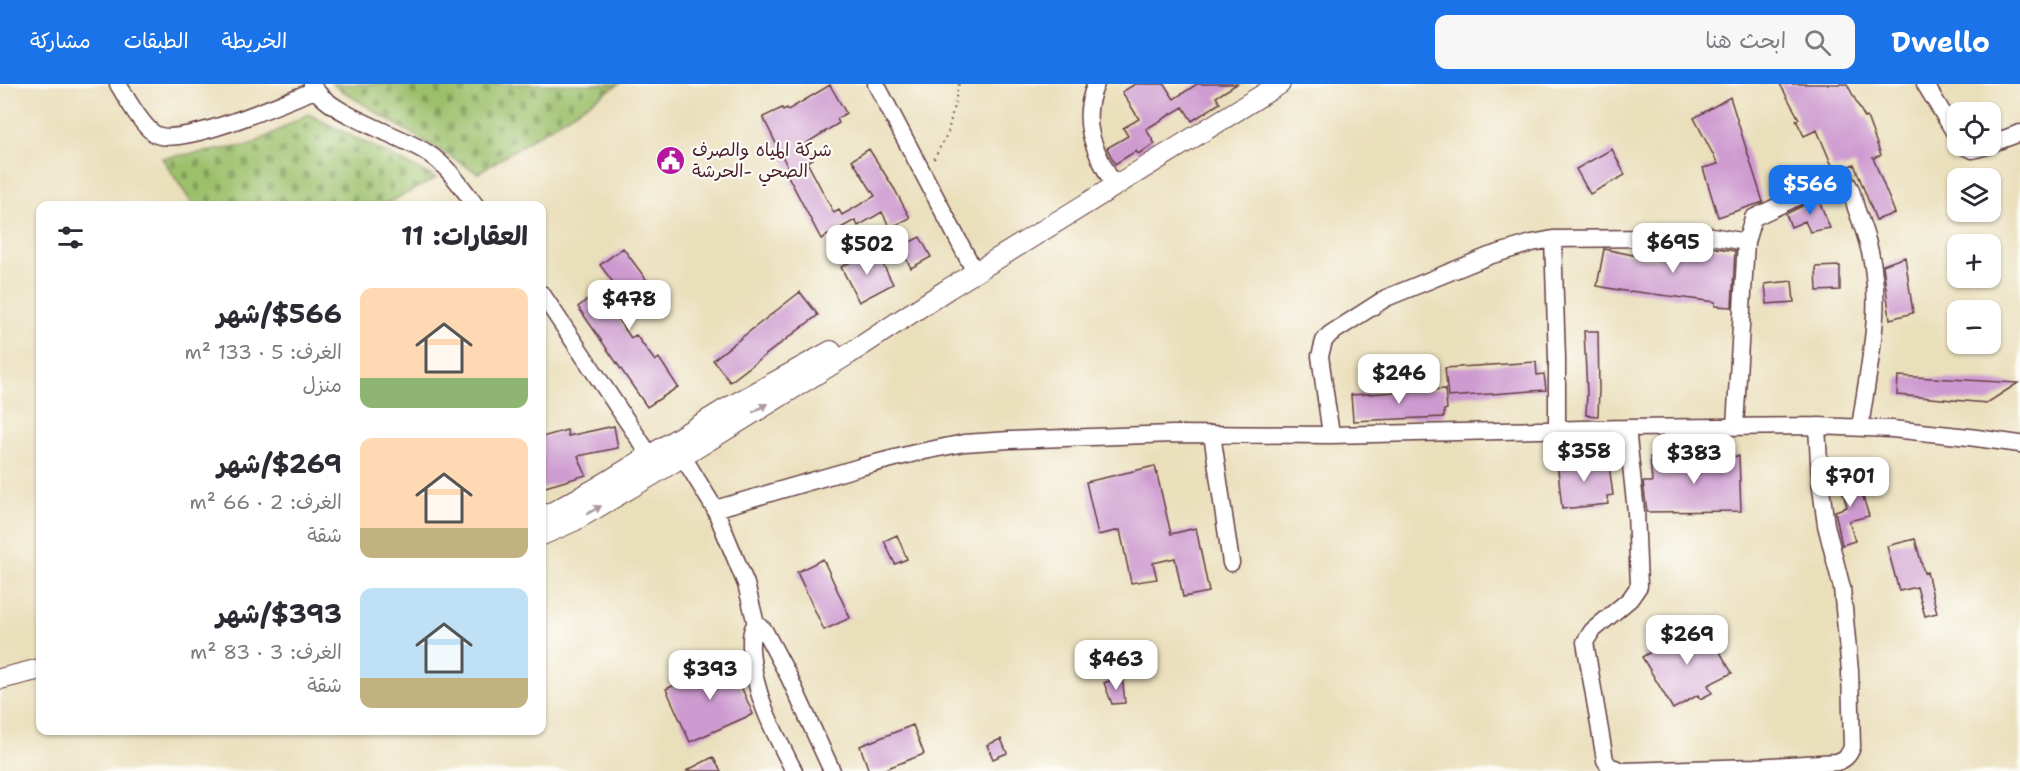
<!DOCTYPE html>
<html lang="ar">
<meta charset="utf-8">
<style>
body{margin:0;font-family:"Shantell Sans","Playpen Sans Arabic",sans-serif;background:#f7f7f7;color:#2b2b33;direction:rtl;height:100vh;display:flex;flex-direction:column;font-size:22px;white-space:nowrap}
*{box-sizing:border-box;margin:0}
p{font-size:20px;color:#7c7c81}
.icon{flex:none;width:33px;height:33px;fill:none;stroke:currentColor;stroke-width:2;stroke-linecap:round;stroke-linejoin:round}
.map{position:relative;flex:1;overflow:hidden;direction:ltr}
.panel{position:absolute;left:36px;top:117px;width:510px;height:534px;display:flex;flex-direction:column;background:#fff;border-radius:12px;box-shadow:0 2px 4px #0004;direction:rtl}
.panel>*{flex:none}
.controls{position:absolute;left:1947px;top:18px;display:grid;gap:12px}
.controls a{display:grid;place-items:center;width:54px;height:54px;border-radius:12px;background:#fff;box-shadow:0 2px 4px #0004;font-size:30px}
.price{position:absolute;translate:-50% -51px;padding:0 14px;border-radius:12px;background:#fff;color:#222;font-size:20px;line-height:39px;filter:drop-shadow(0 2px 3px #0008)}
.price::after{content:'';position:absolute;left:50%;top:36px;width:18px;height:14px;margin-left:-9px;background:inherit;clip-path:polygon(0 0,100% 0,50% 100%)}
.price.current{background:#1a73e8;color:#fff}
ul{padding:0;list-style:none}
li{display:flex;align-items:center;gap:18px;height:150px;padding:0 18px}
li span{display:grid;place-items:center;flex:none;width:168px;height:120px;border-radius:12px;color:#555}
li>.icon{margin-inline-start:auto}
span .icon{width:72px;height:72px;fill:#fffc;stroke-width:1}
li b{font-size:26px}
h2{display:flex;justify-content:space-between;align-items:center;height:72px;padding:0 18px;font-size:26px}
header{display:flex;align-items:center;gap:36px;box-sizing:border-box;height:84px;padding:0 30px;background:#1a73e8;color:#fff}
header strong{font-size:28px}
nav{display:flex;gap:33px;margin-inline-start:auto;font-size:21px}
.search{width:420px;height:54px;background:#f7f7f7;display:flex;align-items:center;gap:15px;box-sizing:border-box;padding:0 21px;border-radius:12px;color:#7c7c81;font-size:22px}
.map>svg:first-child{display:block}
</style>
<header>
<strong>Dwello</strong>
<div class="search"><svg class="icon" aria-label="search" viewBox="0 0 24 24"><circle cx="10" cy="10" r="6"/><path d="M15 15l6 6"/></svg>ابحث هنا</div>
<nav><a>الخريطة</a><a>الطبقات</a><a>مشاركة</a></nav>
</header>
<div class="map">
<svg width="2020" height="687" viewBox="0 0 2020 687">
<defs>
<pattern id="cemetery-stones" width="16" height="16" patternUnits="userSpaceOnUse" patternTransform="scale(1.5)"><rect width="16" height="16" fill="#9bc06b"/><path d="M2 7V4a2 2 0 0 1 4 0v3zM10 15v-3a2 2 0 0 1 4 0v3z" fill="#809b58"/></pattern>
</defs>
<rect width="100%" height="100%" fill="#fdfcf7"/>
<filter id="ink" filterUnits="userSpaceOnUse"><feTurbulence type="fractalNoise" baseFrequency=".0167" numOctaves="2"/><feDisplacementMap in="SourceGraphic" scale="12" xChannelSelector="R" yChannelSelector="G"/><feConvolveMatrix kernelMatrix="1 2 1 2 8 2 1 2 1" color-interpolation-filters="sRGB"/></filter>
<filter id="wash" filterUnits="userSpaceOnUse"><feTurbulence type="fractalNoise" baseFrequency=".008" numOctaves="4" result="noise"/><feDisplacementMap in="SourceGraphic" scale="24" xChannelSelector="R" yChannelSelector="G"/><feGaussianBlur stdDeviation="1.35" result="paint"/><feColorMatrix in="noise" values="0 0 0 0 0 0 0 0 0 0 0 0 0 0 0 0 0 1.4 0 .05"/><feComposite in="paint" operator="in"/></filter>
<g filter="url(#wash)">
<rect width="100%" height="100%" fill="#eadfbb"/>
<!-- cemetery -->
<path fill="url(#cemetery-stones)" stroke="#72704b" stroke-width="1.5" d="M332,0H619L478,89L377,29Z
M308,30L436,94L384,121H193L162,74L251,61Z"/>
<g id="blocks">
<!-- building -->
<path fill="#ce9bd0" d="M1135,0H1164L1174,15L1197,0H1237L1216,13L1220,19L1192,37L1183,23L1146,45L1155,60L1138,70L1136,67L1115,80L1107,64L1128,52L1123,44L1139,35L1122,8Z
M1780,0H1847L1865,34L1867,33L1881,71L1873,74L1895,129L1876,136L1854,80L1844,84L1840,83L1833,84L1817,46L1804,52L1796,36L1799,35Z
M830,1L846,29L837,35L839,39L805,60L813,75L807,78L834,129L839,126L842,131L875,112L852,76L869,65L895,106L910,134L890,144L882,128L858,142L855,136L821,155L787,90L790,88L763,33L782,24L783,26L787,24L788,26Z
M1730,13L1763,118L1718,133L1703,84L1718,80L1694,34Z
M1612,65L1625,91L1590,110L1576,85Z
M1818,114L1830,144L1810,148L1805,137L1791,143L1786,130Z
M920,153L931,173L911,184L900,163Z
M1705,162L1735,167L1732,223L1715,222V218L1630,207V208L1597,202L1604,165L1657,176L1658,164L1673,166L1674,163Z
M623,164L654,206L617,234L631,254L636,251L655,277L659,274L678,303L647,323L578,223L588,215L600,230L624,213L600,181Z
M875,165L893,200L859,218L841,183Z
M1905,173L1913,229L1890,235L1883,181Z
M1840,182V206L1817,207L1816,183Z
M1792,197L1794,218L1767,220L1765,200Z
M800,208L818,231L730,298L713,276Z
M1584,247H1598L1599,305L1598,332L1586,331L1587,309Z
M1536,278L1537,291L1544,290L1546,306L1448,313L1445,284Z
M1898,292L2018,299L1987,319L1897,311Z
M1445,305L1447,325L1444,326V333L1353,337L1351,311Z
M614,342L618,364L578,372L586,391L542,404V353L567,346L568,352Z
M1683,372V374L1739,372L1741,427L1647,428L1643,398H1652L1650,373Z
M1573,374L1574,378L1608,374L1613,411L1607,412L1608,420L1562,425L1557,376Z
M1155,382L1171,450L1196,444L1209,508L1183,513L1175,474L1153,479L1157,495L1131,499L1120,446L1098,451L1086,398Z
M1853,391L1855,398L1858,397L1869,432L1849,437L1855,457L1842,461L1835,427L1847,423L1839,395Z
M897,451L907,475L895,480L884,457Z
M1915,455L1924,489L1927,488L1937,529L1925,532L1917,503L1899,507L1887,462Z
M823,475L850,534L824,546L797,488Z
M1702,537L1732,589L1708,601L1712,609L1700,615L1698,611L1673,625L1642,573Z
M730,577L753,630L690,658L666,605Z
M1122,592L1125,619L1112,620L1104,599Z
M913,641L924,670L880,687H869L860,662Z
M1001,655L1007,669L993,675L987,661Z
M713,673L721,687H686Z"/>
</g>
</g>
<g filter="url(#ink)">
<use href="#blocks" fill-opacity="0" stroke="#623c41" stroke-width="1.5"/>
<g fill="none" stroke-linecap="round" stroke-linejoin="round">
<defs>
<path id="minor" d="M118,0C126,13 143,45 157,51C185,62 284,18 315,6
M312,0C325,29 398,50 426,68C447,81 461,102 476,122
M876,0L975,188
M1096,0C1078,39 1096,68 1114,102
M1925,0L1958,54
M1990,60L2020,49
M1964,62L1972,66L1987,62
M1553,155L1557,274V346
M542,210L649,370
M1735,343L1746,158
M1627,344L1636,428L1639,502L1630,515L1592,547L1585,558L1605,676L1609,682L1623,687L1755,683L1837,678C1845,675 1849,672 1852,663L1850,587L1842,504L1826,441L1820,397L1817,342
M1212,350L1231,479
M1331,351L1320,272L1324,257L1330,250L1386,214L1489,172L1532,159L1553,155L1650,154L1706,151L1746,158L1753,134L1839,93C1851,97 1853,114 1856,124C1864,146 1872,168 1874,192C1880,237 1866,298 1860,344
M677,363L715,425L746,500L756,540L764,546L789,593L832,687
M715,425L860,383L915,369L964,359L1010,356L1173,350L1331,351L1627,344L1817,342L1892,345L1969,353L2020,360
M756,540C750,546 751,557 751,566C754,611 774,648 794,687"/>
<path id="major" d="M542,434L595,405L724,326L831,267
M542,451L574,437L656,389L849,270L948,205L1280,0
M0,595L40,585"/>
</defs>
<!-- minor casing -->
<use href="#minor" stroke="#623c41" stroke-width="19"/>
<!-- major casing -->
<use href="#major" stroke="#623c41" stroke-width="22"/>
<!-- path -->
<path stroke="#623c41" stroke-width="2" stroke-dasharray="1.5 4.5" stroke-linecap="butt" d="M934,75L948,48L959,0"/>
<!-- minor -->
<use href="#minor" stroke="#fff" stroke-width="16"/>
<!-- major -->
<use href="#major" stroke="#fff" stroke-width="20"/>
</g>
<!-- one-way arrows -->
<defs><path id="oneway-solid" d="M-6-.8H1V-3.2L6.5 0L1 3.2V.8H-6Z" transform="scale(1.5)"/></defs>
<g fill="#ae9aa0">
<use href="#oneway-solid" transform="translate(760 324) rotate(-31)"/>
<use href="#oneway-solid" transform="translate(594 426) rotate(-30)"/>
</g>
</g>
<!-- icons -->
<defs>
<symbol id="civic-disc" viewBox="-11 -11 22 22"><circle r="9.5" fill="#b5179e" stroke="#fdfcf7"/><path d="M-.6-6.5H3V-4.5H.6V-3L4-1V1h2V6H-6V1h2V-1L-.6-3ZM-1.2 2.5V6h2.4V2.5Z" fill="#fff"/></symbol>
</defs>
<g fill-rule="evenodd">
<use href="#civic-disc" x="654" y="60" width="33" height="33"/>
</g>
<g text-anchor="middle" stroke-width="4.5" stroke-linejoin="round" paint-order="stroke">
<!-- poi labels -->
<g font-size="18" fill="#4a1f2b" stroke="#fdfcf7" text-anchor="start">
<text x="692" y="72">شركة المياه والصرف<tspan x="692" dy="21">الصحي -الحرشة</tspan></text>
</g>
</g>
</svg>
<div class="controls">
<a><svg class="icon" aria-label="locate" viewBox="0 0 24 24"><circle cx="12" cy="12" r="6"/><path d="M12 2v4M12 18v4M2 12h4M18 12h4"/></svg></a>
<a><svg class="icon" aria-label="layers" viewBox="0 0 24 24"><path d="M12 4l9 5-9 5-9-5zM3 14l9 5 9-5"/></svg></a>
<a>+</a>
<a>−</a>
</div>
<b class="price current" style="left:1810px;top:132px">$566</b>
<b class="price" style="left:1673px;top:190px">$695</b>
<b class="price" style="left:867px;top:192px">$502</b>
<b class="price" style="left:629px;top:247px">$478</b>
<b class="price" style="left:1399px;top:321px">$246</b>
<b class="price" style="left:1584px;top:399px">$358</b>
<b class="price" style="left:1694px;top:401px">$383</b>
<b class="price" style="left:1850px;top:424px">$701</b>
<b class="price" style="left:1687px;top:582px">$269</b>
<b class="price" style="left:1116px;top:607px">$463</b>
<b class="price" style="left:710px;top:617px">$393</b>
<section class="panel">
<h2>العقارات: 11<svg class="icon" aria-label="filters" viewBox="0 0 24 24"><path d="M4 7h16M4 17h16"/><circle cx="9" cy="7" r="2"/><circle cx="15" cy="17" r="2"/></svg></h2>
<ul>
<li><span style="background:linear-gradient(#ffd9b3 75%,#8fb573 0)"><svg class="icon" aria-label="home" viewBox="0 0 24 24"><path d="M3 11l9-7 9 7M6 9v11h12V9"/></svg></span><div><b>$566/شهر</b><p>الغرف: 5 · 133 m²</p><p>منزل</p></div></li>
<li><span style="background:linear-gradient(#ffd9b3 75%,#c2b280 0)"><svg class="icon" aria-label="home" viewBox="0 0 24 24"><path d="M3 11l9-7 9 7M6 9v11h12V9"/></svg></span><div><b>$269/شهر</b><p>الغرف: 2 · 66 m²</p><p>شقة</p></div></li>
<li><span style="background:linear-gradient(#bfe0f5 75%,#c2b280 0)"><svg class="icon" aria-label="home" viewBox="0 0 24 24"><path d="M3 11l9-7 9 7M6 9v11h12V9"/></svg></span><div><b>$393/شهر</b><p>الغرف: 3 · 83 m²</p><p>شقة</p></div></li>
</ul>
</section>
</div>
